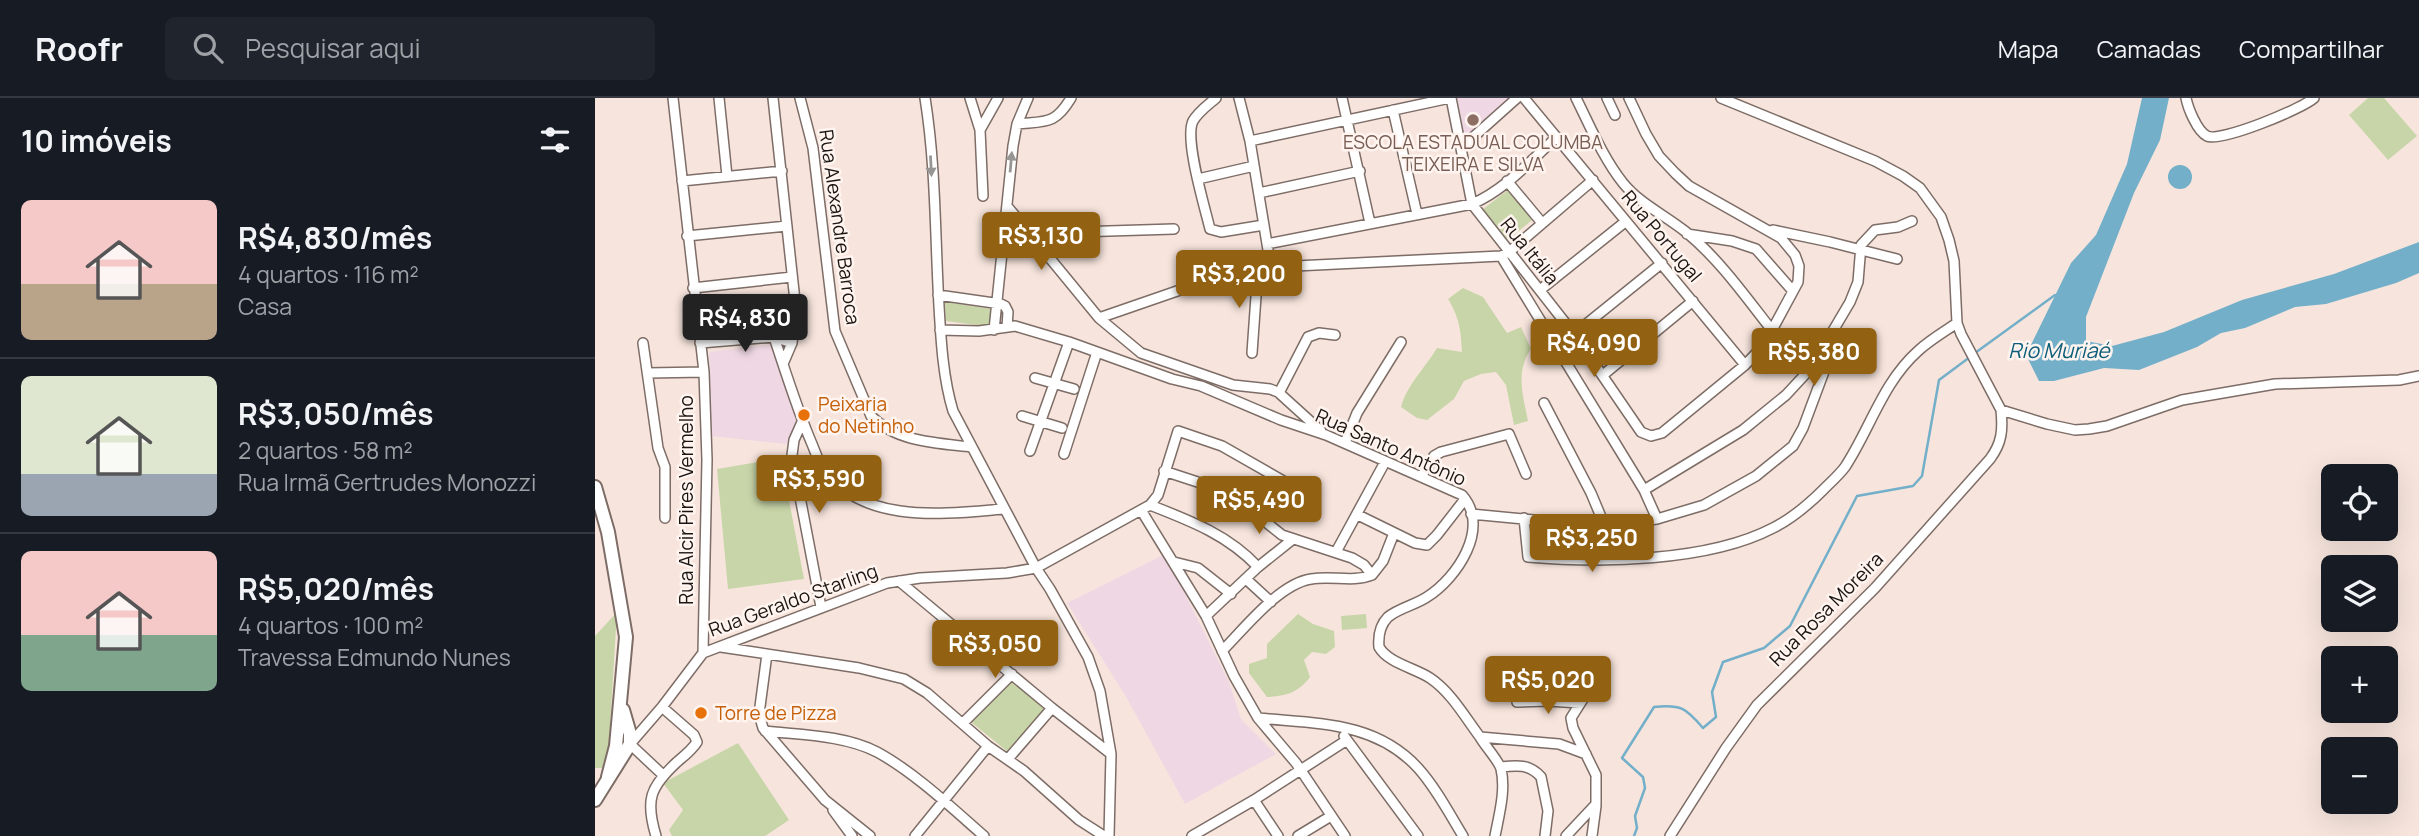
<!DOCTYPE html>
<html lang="pt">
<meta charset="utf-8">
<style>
body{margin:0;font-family:Manrope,sans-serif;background:#20242c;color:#f1f3f6;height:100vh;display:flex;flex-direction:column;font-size:26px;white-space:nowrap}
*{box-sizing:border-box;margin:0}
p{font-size:23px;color:#9ea1a6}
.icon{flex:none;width:38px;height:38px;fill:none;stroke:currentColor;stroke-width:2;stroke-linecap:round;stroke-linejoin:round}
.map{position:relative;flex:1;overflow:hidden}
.details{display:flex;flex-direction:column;background:#171b24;width:595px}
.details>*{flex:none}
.fabs{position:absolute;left:1726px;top:366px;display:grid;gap:14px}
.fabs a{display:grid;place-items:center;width:77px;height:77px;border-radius:10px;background:#171b24;box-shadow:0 7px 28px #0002;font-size:35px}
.price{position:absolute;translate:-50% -60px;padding:0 16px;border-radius:7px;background:#936112;color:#fff;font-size:23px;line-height:46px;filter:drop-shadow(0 2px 4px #0008)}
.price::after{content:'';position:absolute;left:50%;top:42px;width:21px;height:16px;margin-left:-10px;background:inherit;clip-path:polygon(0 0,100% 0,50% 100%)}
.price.on{background:#222;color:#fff}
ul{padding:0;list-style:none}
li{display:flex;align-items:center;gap:21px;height:175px;padding:0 21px}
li+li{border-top:2px solid #363941}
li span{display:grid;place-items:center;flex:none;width:196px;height:140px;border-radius:10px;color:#555}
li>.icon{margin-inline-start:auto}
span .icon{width:84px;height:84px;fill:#fffc;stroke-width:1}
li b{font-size:30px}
h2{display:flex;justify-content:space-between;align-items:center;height:84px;padding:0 21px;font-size:30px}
header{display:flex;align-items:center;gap:42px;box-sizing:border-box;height:98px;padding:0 35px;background:#171b24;border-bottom:2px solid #363941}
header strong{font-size:33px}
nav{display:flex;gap:38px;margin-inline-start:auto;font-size:24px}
.search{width:490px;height:63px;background:#20242c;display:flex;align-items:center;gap:18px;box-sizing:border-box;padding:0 24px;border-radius:10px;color:#9ea1a6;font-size:26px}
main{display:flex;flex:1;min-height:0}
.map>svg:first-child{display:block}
</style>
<header>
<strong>Roofr</strong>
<div class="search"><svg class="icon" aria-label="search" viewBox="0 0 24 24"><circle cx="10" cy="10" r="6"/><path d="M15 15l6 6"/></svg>Pesquisar aqui</div>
<nav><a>Mapa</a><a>Camadas</a><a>Compartilhar</a></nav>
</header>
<main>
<section class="details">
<h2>10 imóveis<svg class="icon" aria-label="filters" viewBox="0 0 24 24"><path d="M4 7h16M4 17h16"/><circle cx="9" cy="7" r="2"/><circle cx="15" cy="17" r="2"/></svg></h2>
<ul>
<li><span style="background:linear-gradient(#f6c9c9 60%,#b9a48a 0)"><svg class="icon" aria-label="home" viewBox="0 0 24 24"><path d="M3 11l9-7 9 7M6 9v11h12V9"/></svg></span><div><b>R$4,830/mês</b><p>4 quartos · 116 m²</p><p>Casa</p></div></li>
<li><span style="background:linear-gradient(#dfe7d0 70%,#9aa5b1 0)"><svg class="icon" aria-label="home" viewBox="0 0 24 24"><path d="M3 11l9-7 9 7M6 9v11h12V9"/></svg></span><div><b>R$3,050/mês</b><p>2 quartos · 58 m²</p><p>Rua Irmã Gertrudes Monozzi</p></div></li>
<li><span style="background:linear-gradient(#f6c9c9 60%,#7fa58c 0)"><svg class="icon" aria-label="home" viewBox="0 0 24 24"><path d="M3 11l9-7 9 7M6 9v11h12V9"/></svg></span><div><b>R$5,020/mês</b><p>4 quartos · 100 m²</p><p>Travessa Edmundo Nunes</p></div></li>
</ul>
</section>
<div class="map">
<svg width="1824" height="738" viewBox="0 0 1824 738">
<rect width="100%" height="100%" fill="#f7e5dd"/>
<!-- education -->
<path fill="#efd8e3" d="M859,0H917L868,44Z
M178,246L202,325L191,346L116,338L114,254Z
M570,456L634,584L646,621L681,656L590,706L530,597L472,505Z"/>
<!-- green -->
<path fill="#c8d5a8" d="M1773,0H1789L1822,38L1793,62L1754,17Z
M913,92L937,122L913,142L888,111Z
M868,190L888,199L912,235L926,229L936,251C920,274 928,297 933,323L919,327L911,287L901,274L886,276L869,283L859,301L832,322L822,320L806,309C812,287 830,270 842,250L867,254C866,232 864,219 853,201Z
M350,204L397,211L396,229L351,223Z
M186,360L209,481L133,491L122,371Z
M22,514L13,661L9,670H0V538Z
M703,516L718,526L739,533L740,549L731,556L717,554L709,562L715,579C703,595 691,598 672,599L654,575V566L672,560V546Z
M771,516L772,530L747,532L746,518Z
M417,582L453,612L413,654L376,624Z
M143,645L194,722L170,738H77L74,732L88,712L68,685Z"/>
<!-- water -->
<path fill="#73afc9" d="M1547,0H1574L1565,42L1539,95L1491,219V243L1517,248L1569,234L1647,202L1739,176L1824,144V175L1801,185L1731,206L1700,209L1650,230L1626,235L1602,249L1544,272L1509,270L1459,283H1444L1431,257L1476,165L1501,137L1532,66Z
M1573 79a12 12 0 1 1 24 0a12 12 0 1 1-24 0Z"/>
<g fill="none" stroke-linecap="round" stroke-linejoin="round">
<!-- stream -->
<path stroke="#73afc9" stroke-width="2.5" d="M1380,255L1460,197
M1039,738L1042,730L1040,718L1050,690L1048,679L1027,660L1059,609C1086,606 1091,610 1108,630L1121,619L1117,594L1128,564L1169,550L1195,528L1262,398L1318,388L1327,378L1344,282L1375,259"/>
<defs>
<path id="street" d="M78,0L109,274L112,362L108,555
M124,0L132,78
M178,0L201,212L197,245L188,266
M205,0L218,50L240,233L276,318C301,344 342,345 376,349
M330,0C341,68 340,139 344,208C346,243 348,280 358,313L441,470L455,491L493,559L505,593L516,656L514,738
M375,0L385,32L388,98
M621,0C613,7 603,14 598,23C589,41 610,110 615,131L626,134L669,127
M644,0L655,43L676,170
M747,0L775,125
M856,0L877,106C910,92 936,62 962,39
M929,0L1150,267
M981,0C995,28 1008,60 1028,85C1045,106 1070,117 1091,134C1124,161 1150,198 1176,231
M1012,0L1020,17
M1591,0C1593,10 1602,33 1612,38C1624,45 1707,11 1719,0
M798,12L822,116
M422,26C451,23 460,27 476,0
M385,32L403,0
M655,43L855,0
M866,50L922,0
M603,81L659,68
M87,83L187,73
M912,83L947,125
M664,95L765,73
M412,108L504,220L546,255L638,287L675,291L683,294L726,333
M1178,132L1235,144L1302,161
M1092,136L1137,143L1161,151L1197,192
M92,138L192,128
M439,142L481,134L579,131
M672,146L877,106L979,236L1046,334L1056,338L1067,335L1150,267L1169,247L1203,184L1204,168L1200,157L1186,140L1094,88L1080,75L1064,58L1051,36L1034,0
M906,158L1049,392L1062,421
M98,190L197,179
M945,192L1030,124
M343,197L406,206L410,208L413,214L412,229
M504,220L614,182L657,170L906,158L914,154L998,82
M345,232L384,233L420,228L474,244L577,281L606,288L686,322L731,337L867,397C896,430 862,480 832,499C820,507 804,510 793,519C785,527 783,538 784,549C793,565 820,570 835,580C856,594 870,619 885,639L964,646L991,656
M399,232L418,48L422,26L433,0
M979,236L1067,165
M179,239C191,275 202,311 217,346C220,353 223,363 228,370C267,427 349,416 408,411
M48,245L63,350L70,369V420
M105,245L179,239L197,245
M657,255L663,170
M53,275L109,274
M1008,277L1098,203
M440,280L479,291
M684,295L713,239L724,235L740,237
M949,305L996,395L1009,426
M1406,312L1452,326L1480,332L1494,331L1512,328L1587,302L1680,286L1804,282L1824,278
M427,318L467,330
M207,324L199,342L197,357L226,509
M750,345L762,315L806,244
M435,353L474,244
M469,356L502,254
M569,373L633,394L687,437L757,460L769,467L777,477
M826,379L839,358L846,354L914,336L931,376
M1049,392L1148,332L1191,297L1216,270L1255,204L1263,184L1266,147L1280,132L1303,129L1317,123
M555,407L563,397L583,333L627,348L720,401
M546,412L611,518L639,578L663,620L701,665L750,738
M876,416L979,426L1029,425L1062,421L1109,407L1161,378L1198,348L1208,330L1233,263L1241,228
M763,417L820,445L832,447L842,437L870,401
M929,420L933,459C1005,465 1113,464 1178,430C1196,421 1214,406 1228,392C1236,384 1244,377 1250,369C1275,331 1288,284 1323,253C1335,242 1349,234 1362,225
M741,454L790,364
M579,464L603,470L636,496
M651,481L676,504
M304,483L457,610L516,656
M611,518L663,469L698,441
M126,549L264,570L309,581L332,595L393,648L429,673L484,722L509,738
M627,553C650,530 684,486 716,481C737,477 757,485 777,477L788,463L799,435
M172,556L164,616L168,630L230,702L275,738
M946,568C967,566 986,564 1005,574L976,620L978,630L1001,677V706L971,738
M922,604L953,603L985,605
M663,620C722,626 780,623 823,670C841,690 854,715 868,738
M368,625L417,576
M170,633C206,637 249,637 282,654C319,674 357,710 389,738
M749,638L823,738
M885,639C890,648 904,663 906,671C911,692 904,717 900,738
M35,646L67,609L108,555L292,485L325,480L412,475L441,470L555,407C596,423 633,437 663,469
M35,646L68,677
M413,661L457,610
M906,669C922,667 935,666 946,679L953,713L950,738
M659,702L683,738
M238,712L257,738
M61,738C50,702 55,689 82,664C89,658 97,652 102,644L99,637L67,609
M320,738L393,648
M597,738L659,702L752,642
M703,738L736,718
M997,738L1001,708
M1075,738L1131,650L1162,607L1280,490L1395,361C1407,345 1408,332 1406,312L1366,236L1362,225L1359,163L1354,142L1346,119L1325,90L1308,78L1280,63L1126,0"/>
<path id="secondary" d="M0,389L13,434L31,539L21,648L13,679
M0,702L35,646V636L28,612"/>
</defs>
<!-- street casing -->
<use href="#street" stroke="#7d6d66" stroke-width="12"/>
<!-- secondary casing -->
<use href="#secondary" stroke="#7d6d66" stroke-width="16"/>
<!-- street -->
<use href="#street" stroke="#fff" stroke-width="9"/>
<!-- secondary -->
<use href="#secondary" stroke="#fff" stroke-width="12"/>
</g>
<!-- one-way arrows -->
<defs><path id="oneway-solid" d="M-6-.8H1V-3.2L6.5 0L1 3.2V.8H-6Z" transform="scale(1.75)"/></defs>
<g fill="#989694">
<use href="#oneway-solid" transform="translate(416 64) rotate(-85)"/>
<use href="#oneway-solid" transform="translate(336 68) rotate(87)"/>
</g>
<!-- markers -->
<circle fill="#8d6e63" stroke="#fff4ef" stroke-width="2.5" cx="878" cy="22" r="7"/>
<g fill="#e8710a" stroke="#fff4ef" stroke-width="2.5">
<circle cx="209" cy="317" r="7"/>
<circle cx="106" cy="615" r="7"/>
</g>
<g text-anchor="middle" stroke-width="5" stroke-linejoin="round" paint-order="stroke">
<!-- education labels -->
<g font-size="19" fill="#785e54" stroke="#fff4ef">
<text x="878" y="51">ESCOLA ESTADUAL COLUMBA<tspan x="878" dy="22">TEIXEIRA E SILVA</tspan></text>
</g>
<!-- street labels -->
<g font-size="19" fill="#1b1512" stroke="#fff4ef">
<text transform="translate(245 129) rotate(82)" y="7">Rua Alexandre Barroca</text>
<text transform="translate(1067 138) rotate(50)" y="7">Rua Portugal</text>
<text transform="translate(935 153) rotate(51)" y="7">Rua Itália</text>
<text transform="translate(796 349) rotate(24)" y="7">Rua Santo Antônio</text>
<text transform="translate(91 402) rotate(-90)" y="7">Rua Alcir Pires Vermelho</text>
<text transform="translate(198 502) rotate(-20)" y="7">Rua Geraldo Starling</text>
<text transform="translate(1231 511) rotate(-45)" y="7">Rua Rosa Moreira</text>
</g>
<!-- food labels -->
<g font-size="19" fill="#c56008" stroke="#fff4ef" text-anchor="start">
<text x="223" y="313">Peixaria<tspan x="223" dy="22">do Netinho</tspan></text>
<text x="120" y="622">Torre de Pizza</text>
</g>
<!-- water labels -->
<g font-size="21" font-style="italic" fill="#0f5e79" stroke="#fff4ef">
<text x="1464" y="260">Rio Muriaé</text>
</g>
</g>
</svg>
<div class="fabs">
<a><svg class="icon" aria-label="locate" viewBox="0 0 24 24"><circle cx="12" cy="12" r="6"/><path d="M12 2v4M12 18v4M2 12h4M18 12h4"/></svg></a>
<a><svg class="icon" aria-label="layers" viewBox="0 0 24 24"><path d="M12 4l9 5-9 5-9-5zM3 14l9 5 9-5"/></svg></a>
<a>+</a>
<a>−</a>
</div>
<b class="price" style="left:446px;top:174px">R$3,130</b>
<b class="price" style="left:644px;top:212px">R$3,200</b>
<b class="price on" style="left:150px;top:256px">R$4,830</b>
<b class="price" style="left:999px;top:281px">R$4,090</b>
<b class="price" style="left:1219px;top:290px">R$5,380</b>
<b class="price" style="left:224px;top:417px">R$3,590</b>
<b class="price" style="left:664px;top:438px">R$5,490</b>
<b class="price" style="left:997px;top:476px">R$3,250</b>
<b class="price" style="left:400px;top:582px">R$3,050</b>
<b class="price" style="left:953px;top:618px">R$5,020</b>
</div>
</main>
